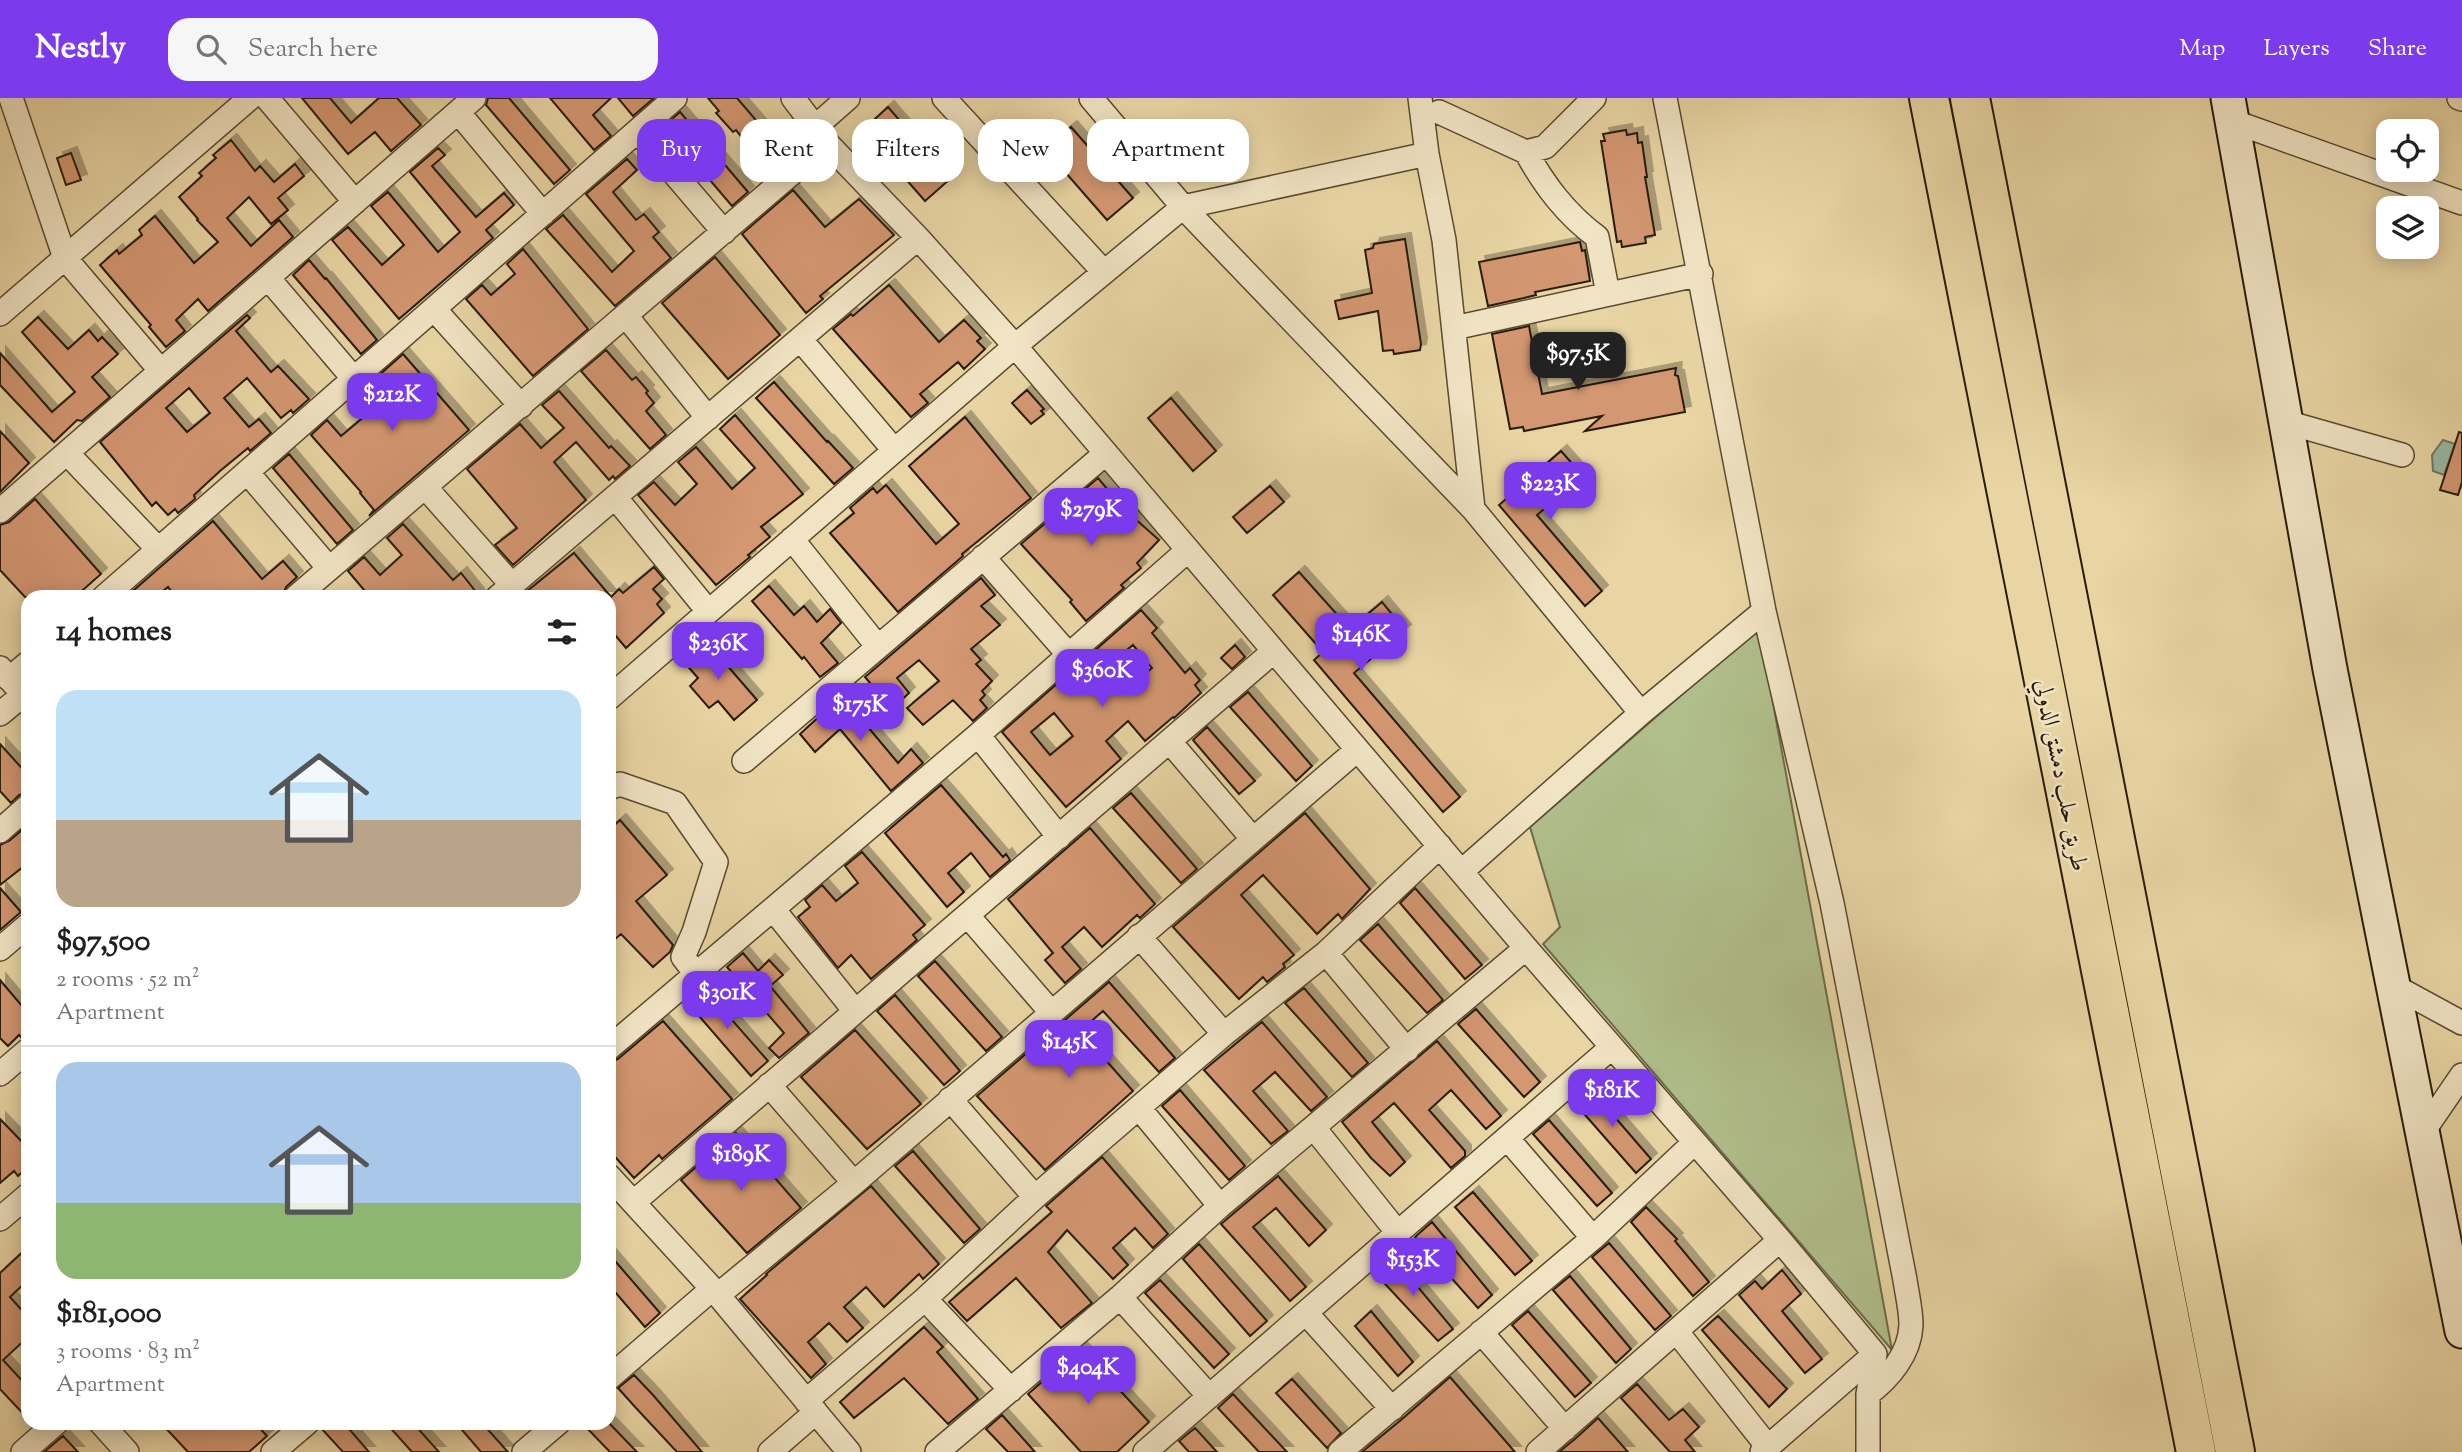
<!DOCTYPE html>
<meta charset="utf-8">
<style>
body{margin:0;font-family:"Sorts Mill Goudy",Amiri,serif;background:#f6f6f6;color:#202124;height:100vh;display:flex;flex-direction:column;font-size:26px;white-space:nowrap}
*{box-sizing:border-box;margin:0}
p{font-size:23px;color:#757577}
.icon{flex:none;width:38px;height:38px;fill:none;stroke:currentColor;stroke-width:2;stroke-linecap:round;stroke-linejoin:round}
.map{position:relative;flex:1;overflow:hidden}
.drawer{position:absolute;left:21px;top:492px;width:595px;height:840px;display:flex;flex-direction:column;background:#fff;border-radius:21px;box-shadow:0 4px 18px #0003}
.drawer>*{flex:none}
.banner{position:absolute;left:637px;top:21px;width:665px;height:63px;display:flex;gap:14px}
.tools{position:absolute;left:2376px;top:21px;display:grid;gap:14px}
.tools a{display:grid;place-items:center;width:63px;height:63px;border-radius:14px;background:#fff;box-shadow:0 4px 18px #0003;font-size:35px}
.price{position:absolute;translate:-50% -60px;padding:0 16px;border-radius:14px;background:#7c3aed;color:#fff;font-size:23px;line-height:46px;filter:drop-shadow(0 2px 4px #0008)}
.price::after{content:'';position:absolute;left:50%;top:42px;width:21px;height:16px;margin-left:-10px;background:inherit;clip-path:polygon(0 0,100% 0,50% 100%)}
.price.selected{background:#222;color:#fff}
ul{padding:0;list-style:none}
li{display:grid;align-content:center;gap:14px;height:371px;padding:0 35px}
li+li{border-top:2px solid #e0e0e0}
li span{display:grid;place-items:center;height:217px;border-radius:21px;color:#555}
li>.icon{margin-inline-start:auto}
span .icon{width:126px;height:126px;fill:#fffc;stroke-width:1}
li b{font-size:30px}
h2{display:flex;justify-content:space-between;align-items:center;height:84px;padding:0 35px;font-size:30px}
.chip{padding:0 24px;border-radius:21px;background:#fff;box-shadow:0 4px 18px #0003;font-size:24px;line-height:63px}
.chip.selected{background:#7c3aed;color:#fff}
header{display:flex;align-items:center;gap:42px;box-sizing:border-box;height:98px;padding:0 35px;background:#7c3aed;color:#fff}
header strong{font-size:33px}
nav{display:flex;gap:38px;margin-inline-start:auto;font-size:24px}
.search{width:490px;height:63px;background:#f6f6f6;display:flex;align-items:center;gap:18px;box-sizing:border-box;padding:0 24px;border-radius:21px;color:#757577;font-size:26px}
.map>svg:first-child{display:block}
</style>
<header>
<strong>Nestly</strong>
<div class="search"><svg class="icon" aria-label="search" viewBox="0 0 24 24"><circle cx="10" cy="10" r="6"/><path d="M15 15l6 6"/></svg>Search here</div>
<nav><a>Map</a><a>Layers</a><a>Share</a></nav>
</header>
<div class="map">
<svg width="2462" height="1354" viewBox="0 0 2462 1354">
<defs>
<filter id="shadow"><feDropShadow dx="6" dy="-6" stdDeviation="0" flood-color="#0004"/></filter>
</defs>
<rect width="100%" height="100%" fill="#e9d5a4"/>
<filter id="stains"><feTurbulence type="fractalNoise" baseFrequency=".00286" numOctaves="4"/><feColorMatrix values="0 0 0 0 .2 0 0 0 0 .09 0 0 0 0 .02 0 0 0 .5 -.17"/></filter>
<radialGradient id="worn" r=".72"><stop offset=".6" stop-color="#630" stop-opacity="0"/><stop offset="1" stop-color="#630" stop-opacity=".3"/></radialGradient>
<!-- green -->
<path fill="#b0be8b" stroke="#6c6d4a" stroke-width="2" d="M1759,529L1892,1252L1543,846L1560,829L1530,729Z"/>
<!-- water -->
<path fill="#98b9a3" stroke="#6c7a66" stroke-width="2" d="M2443,342L2455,346L2444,377L2433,373L2432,357Z"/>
<!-- building -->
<path fill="#d39771" stroke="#291c0a" stroke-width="2" fill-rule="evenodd" filter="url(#shadow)" d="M302,0H330L351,25L379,0H397L421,27L391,53L375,34L348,56Z
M488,0H509L570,72L554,86L486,7Z
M550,0H611L593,17L611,38L594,52Z
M618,0H654L633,18Z
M708,0H737L772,41L792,22L803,39L769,73L736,32L733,34L716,15L719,13Z
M888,9L950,81L925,103L863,32Z
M680,14L748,94L732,108L664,28Z
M1071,29L1133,100L1107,122L1045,51Z
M1626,32L1627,37L1637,35L1638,45L1642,44L1647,79H1645L1655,137L1645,139L1646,145L1622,149L1621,143L1617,144L1601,43H1605L1603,36Z
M231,42L255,73L260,68L274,84L295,66L304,78L278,100L288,112L271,126L249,99L227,120L251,148L279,122L293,139L208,213L198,201L176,222L185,233L166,249L149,229L151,227L100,167L117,152L119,156L142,137L139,132L155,118L194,165L218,144L197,122L198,121L179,99L202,78L199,75L216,60L213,57Z
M438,50L445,57L432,68L476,119L504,95L514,107L486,132L493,140L399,221L332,142L348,129L382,167L404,147L371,108L388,94L438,154L460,134L410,74Z
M71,55L81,82L66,87L57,60Z
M627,61L637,72L613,94L636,122L644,116L659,134L653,139L671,160L615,208L546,131L563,117L612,174L634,153L586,96Z
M793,92L825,129L859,101L894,137L820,198L823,201L806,215L742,136Z
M1405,141L1421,246L1420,252L1394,256L1393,252L1383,253L1378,213L1339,221L1335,203L1372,195L1365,152L1373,150L1374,146Z
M1580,144L1582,153L1585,152L1590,183L1535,194L1536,197L1524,200L1488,208L1479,164Z
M523,151L588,231L533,278L466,201L482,187L491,197L515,176L507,166Z
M715,159L780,237L728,281L662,205Z
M309,162L325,181L326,180L377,242L361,256L293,177Z
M889,187L939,244L964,222L981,240L977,243L985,251L964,271L958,264L920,296L928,305L911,319L833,231L851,216L853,218Z
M247,217L250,220L236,233L271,274L278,268L309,301L293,315L291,312L281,320L247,280L224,300L249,329L259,321L271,335L250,353L248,350L220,373L194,397L195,401L178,415L175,411L168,417L156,404L152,408L100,344ZM189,290L210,315L187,334L166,310Z
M38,219L68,251L89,232L98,243L102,239L118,256L92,279L110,299L82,323L77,322L54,344L0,287V255L52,314L75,294L22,234Z
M1529,228L1542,296L1676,270L1675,277L1678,278L1685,314L1585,333L1602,318L1524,333L1523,329L1510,331L1492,236Z
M606,252L632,282L636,279L648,293L646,295L654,305L646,313L666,337L650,351L581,273Z
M403,256L469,332L369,418L374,412L360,395L361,394L311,337L327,322L341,338L365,318L351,302Z
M774,284L827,344L828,343L853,370L834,386L756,300Z
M1027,292L1044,311L1041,313L1044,316L1031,326L1012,305Z
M559,293L609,350L611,348L630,368L615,381L613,378L609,382L576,344L554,364L586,402L513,467L495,447L517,430L467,371L520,326L541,350L564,330L542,307Z
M1171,300L1216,353L1193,373L1148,320Z
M735,317L803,396L761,429L770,439L748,457L750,459L716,487L638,397L654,384L675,407L697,386L678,364L696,349L732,391L755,370L720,331Z
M965,319L1031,400L962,456L963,458L898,514L830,435L854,415L850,410L873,390L877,395L886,387L936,446L959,426L909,368Z
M0,333L29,365L0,394Z
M2459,334L2462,335V384L2458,397L2440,392Z
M1561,353L1583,378L1537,417L1602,493L1585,508L1499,407Z
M289,356L353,432L337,446L273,370Z
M1098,380L1123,410L1159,442L1137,465L1141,470L1121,487L1124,490L1086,523L1070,504L1072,502L1021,446Z
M1270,388L1284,404L1247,435L1233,419Z
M35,401L101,476L75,499H25L0,472V427L9,424Z
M213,423L262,481L283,463L297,479L286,489L282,499H176L168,489L156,499H126Z
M403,426L453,482L461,475L480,499H370L348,473L364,459L380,477L402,457L387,440Z
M574,455L611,499L619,491L623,495L654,469L664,481L653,491L662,501L657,506L664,515L626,550L609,530L611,499H520Z
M1299,474L1350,531L1382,504L1405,532L1354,575L1460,699L1443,714L1314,562L1323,554L1273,497Z
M981,480L995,497L981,508L1000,527L971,551L981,562L976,566L992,583L982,593L985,597L980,602L987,610L973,623L953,602L923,627L907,610L939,583L919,562L897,580L909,595L892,611L865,579Z
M769,488L794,517L804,508L817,524L830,511L841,525L821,545L838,565L820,579L804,559L802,561L752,503Z
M1141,512L1157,530L1152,535L1185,575L1190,570L1200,582L1195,587L1201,595L1174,620L1173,619L1145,643L1128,623L1106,643L1121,661L1066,709L1002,634ZM1133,547L1152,570L1129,589L1110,566ZM1054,615L1073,638L1050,657L1031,634Z
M707,544L757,602L734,622L718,603L709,610L690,588L698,580L684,564Z
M1235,547L1245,559L1232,571L1221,560Z
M1248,594L1312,668L1296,683L1230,609Z
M842,598L898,665L911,651L923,665L891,693L840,631L815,654L800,636Z
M1207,629L1255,683L1239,696L1193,642Z
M0,646L28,677V694L19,697L11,705L0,693Z
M941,687L1003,759L1006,756L1010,762L990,779L971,755L948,775L964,794L947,809L885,735Z
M1131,695L1197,771L1181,785L1113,710Z
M1305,715L1370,791L1342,821L1338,816L1317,836L1263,777L1241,797L1294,857L1283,866L1285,869L1267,884L1263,879L1239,901L1173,829Z
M620,722L667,777L636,803L673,847L670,854L653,869L621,836L609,846V732Z
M28,727V765L0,787V747L9,743Z
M1090,730L1155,806L1140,820L1137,817L1102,849L1084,829L1062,849L1081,871L1065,885L1045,862L1053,855L1008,801Z
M862,754L925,827L913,837L917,842L871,881L851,857L838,870L798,819L810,809L805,802L822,787L836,803L858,785L845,768Z
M0,790L21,814L0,832Z
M1415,790L1482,867L1465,881L1400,805Z
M1378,826L1443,902L1427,915L1360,842Z
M743,855L758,873L769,862L783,877L770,888L809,935L779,960L769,950L784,935L727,869Z
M935,863L1002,939L986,953L918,878Z
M0,882L28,915V938L22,940L19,937L8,948L0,940Z
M1109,884L1175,960L1159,974L1103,913L1080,933L1133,993L1045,1072L977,998Z
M703,889L768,963L751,978L686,903Z
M1304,890L1368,965L1352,979L1285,905Z
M895,897L960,973L944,987L877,913Z
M1476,911L1540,984L1524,999L1458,926Z
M663,923L732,1001L662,1061L659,1057L634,1080L609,1052V965L618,961Z
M1262,924L1327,999L1311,1013L1275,974L1253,993L1288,1033L1271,1046L1204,972Z
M855,932L921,1006L867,1051L801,979Z
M1437,943L1501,1018L1486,1031L1451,992L1429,1012L1465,1053V1058L1451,1070L1394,1005L1372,1024L1405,1064L1390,1078L1371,1060L1342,1024Z
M1588,988L1651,1061L1636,1075L1572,1002Z
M1180,992L1245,1068L1229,1082L1162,1008Z
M0,1021L28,1050V1069L18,1078L14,1073L0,1085Z
M1549,1022L1612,1095L1597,1108L1533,1036Z
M736,1035L801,1110L747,1155L681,1082Z
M913,1053L980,1131L964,1145L895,1068Z
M1102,1059L1168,1136L1153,1150L1135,1130L1113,1150L1128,1167L1113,1181L1067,1132L1048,1154L1092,1205L1061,1230L1016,1180L967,1223L949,1204L1052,1114L1046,1108Z
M1278,1078L1326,1132L1309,1148L1276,1110L1253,1129L1306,1189L1290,1203L1221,1126Z
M871,1088L939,1166L923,1181L919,1176L884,1209L866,1189L844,1209L863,1230L847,1244L829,1225L808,1244L826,1266L811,1280L740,1201L767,1177L766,1176Z
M1473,1094L1532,1163L1515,1177L1455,1109Z
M1646,1109L1677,1141L1675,1143L1709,1184L1693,1198L1631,1124Z
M1432,1124L1492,1197L1478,1210L1415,1139Z
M1609,1145L1671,1218L1655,1232L1592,1159Z
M1199,1146L1267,1223L1250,1238L1183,1161Z
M28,1149V1182L10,1199L28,1219V1239L3,1262L28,1289V1321L0,1291V1175Z
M609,1156L660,1215L645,1229L609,1187Z
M1392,1158L1453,1231L1438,1243L1374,1174Z
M1782,1172L1801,1196L1782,1213L1822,1261L1805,1275L1739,1197L1755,1183L1762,1191Z
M1570,1178L1631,1251L1616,1265L1553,1192Z
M1160,1182L1229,1256L1214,1270L1145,1195Z
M1371,1213L1413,1264L1398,1278L1355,1228Z
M1528,1213L1591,1285L1575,1299L1512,1227Z
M1718,1218L1787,1291L1769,1309L1702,1232Z
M924,1229L943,1249L937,1254L978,1301L948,1326L904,1280L854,1320L840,1304Z
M1081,1250L1149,1324L1117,1354H1081L1028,1296Z
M634,1277L653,1297L702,1354H677L636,1310L618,1290Z
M1450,1279L1515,1354H1362L1401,1322Z
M1292,1281L1341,1335L1327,1350L1276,1295Z
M1637,1286L1669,1322L1683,1311L1699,1329L1685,1342L1695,1354H1670L1621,1300Z
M1233,1296L1244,1308L1287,1354H1259L1218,1310Z
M1002,1317L1035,1354H1008L986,1331Z
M1598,1320L1628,1354H1559L1575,1341Z
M161,1325H255L267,1338L249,1354H188Z
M321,1325H344L369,1354H343L320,1329Z
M386,1325H413L439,1354H412Z
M456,1325H482L508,1354H481Z
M582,1325H609L637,1354H610Z
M1195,1330L1217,1354H1189L1179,1343Z
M63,1338L78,1354H44Z"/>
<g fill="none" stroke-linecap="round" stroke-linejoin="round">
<defs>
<path id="street" d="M11,0L65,160L161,273
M267,0L355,104
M793,0L827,45L918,140L1015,248L1526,850L1780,1142L1875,1256L1868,1296V1354
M944,0L1104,174
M1091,0L1183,109L1473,411L1641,615
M1420,0L1427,56L1444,142L1473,411
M1665,0L1764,513L1832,805L1905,1182C1907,1196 1911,1212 1911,1227C1910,1256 1889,1280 1868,1296
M2459,0L2462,1
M458,14L543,116
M1439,14L1526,54L1545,49L1594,0
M2232,23L2462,105
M814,30L848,0
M638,33L724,134
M1526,54C1545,88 1566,116 1597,139L1608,196
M268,180L354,281
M434,211L521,308
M0,216L250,0
M626,218L708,320
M1454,230L1701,176
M800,241L894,352
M2286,324L2402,357
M67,355L158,451
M247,374L328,469
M426,390L512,487
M615,399L708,513
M0,413L474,0
M792,441L878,549
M983,459L1069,557
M104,499L675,0
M296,499L827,45
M498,499L918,140
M0,570L28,602
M9,581L28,565
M609,600L1015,248L1183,109L1427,56
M0,616L23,597
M978,637L1059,739
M1170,644L1252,740
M744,663L1105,356
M609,690L620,686L675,705L716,764L694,834L683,859L696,876
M0,733L28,708
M1462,773L1641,615L1764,513
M773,811L855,913
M968,818L1051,914
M1139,838L1224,936
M0,851L28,827
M1326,855L1407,952
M2394,888L2462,925
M609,950L978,637L1187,453
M0,976L28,952
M769,987L854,1085
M950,1001L1035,1099
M1139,1010L1220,1108
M1314,1030L1398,1135
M2423,1034L2462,977
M1507,1040L1593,1140
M609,1078L718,1197L849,1354
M634,1104L1274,553
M0,1121L28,1097
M718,1197L854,1085L1357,652
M1120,1199L1209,1298
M925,1201L1011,1292
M1306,1215L1392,1311
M1481,1234L1565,1331
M1677,1234L1768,1349
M609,1280L712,1191
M806,1303L925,1201L1035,1099L1224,936L1326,855L1440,748
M101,1325L127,1354
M23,1354L56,1325
M273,1354L307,1325
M524,1354L558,1325
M770,1354L816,1314
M937,1354L1120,1199L1220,1108L1526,850
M1145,1354L1612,949
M1340,1354L1593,1140L1694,1045
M1538,1354L1780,1142
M1762,1354L1875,1256"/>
<path id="secondary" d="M2228,0L2330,571L2462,1233"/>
<path id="highway" d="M1929,0L2196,1354
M1970,0L2235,1354"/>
</defs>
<!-- street casing -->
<use href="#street" stroke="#594a30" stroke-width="26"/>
<!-- secondary casing -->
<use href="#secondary" stroke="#291c0a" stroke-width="37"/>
<!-- highway casing -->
<use href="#highway" stroke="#291c0a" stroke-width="42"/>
<!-- street -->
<use href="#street" stroke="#f1e4c4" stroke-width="23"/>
<!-- secondary -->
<use href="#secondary" stroke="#f1e4c4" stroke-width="33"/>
<!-- highway -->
<use href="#highway" stroke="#e9d5a4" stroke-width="38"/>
</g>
<g text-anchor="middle" stroke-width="5" stroke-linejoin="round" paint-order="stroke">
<!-- street labels -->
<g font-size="24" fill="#291c0a" stroke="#f1e4c4">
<text transform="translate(2062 677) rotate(79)" y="8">طريق حلب دمشق الدولي</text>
</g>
</g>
<rect width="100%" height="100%" filter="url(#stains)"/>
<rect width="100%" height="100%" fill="url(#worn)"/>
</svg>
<div class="tools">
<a><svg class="icon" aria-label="locate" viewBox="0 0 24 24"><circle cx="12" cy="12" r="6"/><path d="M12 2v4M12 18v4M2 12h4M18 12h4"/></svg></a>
<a><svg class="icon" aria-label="layers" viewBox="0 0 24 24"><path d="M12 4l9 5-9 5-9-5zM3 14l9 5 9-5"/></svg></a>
</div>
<b class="price selected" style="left:1578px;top:294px">$97.5K</b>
<b class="price" style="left:392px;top:335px">$212K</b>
<b class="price" style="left:1550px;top:424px">$223K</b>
<b class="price" style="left:1091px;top:450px">$279K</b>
<b class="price" style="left:1361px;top:575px">$146K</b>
<b class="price" style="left:718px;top:584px">$236K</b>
<b class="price" style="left:1102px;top:611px">$360K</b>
<b class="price" style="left:860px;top:645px">$175K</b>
<b class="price" style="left:727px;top:933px">$301K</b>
<b class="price" style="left:1069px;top:982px">$145K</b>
<b class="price" style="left:1612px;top:1031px">$181K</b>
<b class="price" style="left:741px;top:1095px">$189K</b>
<b class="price" style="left:1413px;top:1200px">$153K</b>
<b class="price" style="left:1088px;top:1308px">$404K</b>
<div class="banner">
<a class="chip selected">Buy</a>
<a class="chip">Rent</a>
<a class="chip">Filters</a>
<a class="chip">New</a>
<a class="chip">Apartment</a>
</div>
<section class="drawer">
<h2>14 homes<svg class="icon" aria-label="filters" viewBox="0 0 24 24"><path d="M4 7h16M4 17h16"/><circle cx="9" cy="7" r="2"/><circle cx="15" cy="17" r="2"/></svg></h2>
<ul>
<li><span style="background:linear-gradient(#bfe0f5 60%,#b9a48a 0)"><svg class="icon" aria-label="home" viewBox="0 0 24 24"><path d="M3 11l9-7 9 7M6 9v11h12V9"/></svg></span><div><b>$97,500</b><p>2 rooms · 52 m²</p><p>Apartment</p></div></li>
<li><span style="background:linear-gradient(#a9c7e8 65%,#8fb573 0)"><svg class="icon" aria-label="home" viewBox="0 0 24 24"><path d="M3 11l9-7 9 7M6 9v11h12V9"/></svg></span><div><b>$181,000</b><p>3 rooms · 83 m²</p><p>Apartment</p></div></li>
</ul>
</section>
</div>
